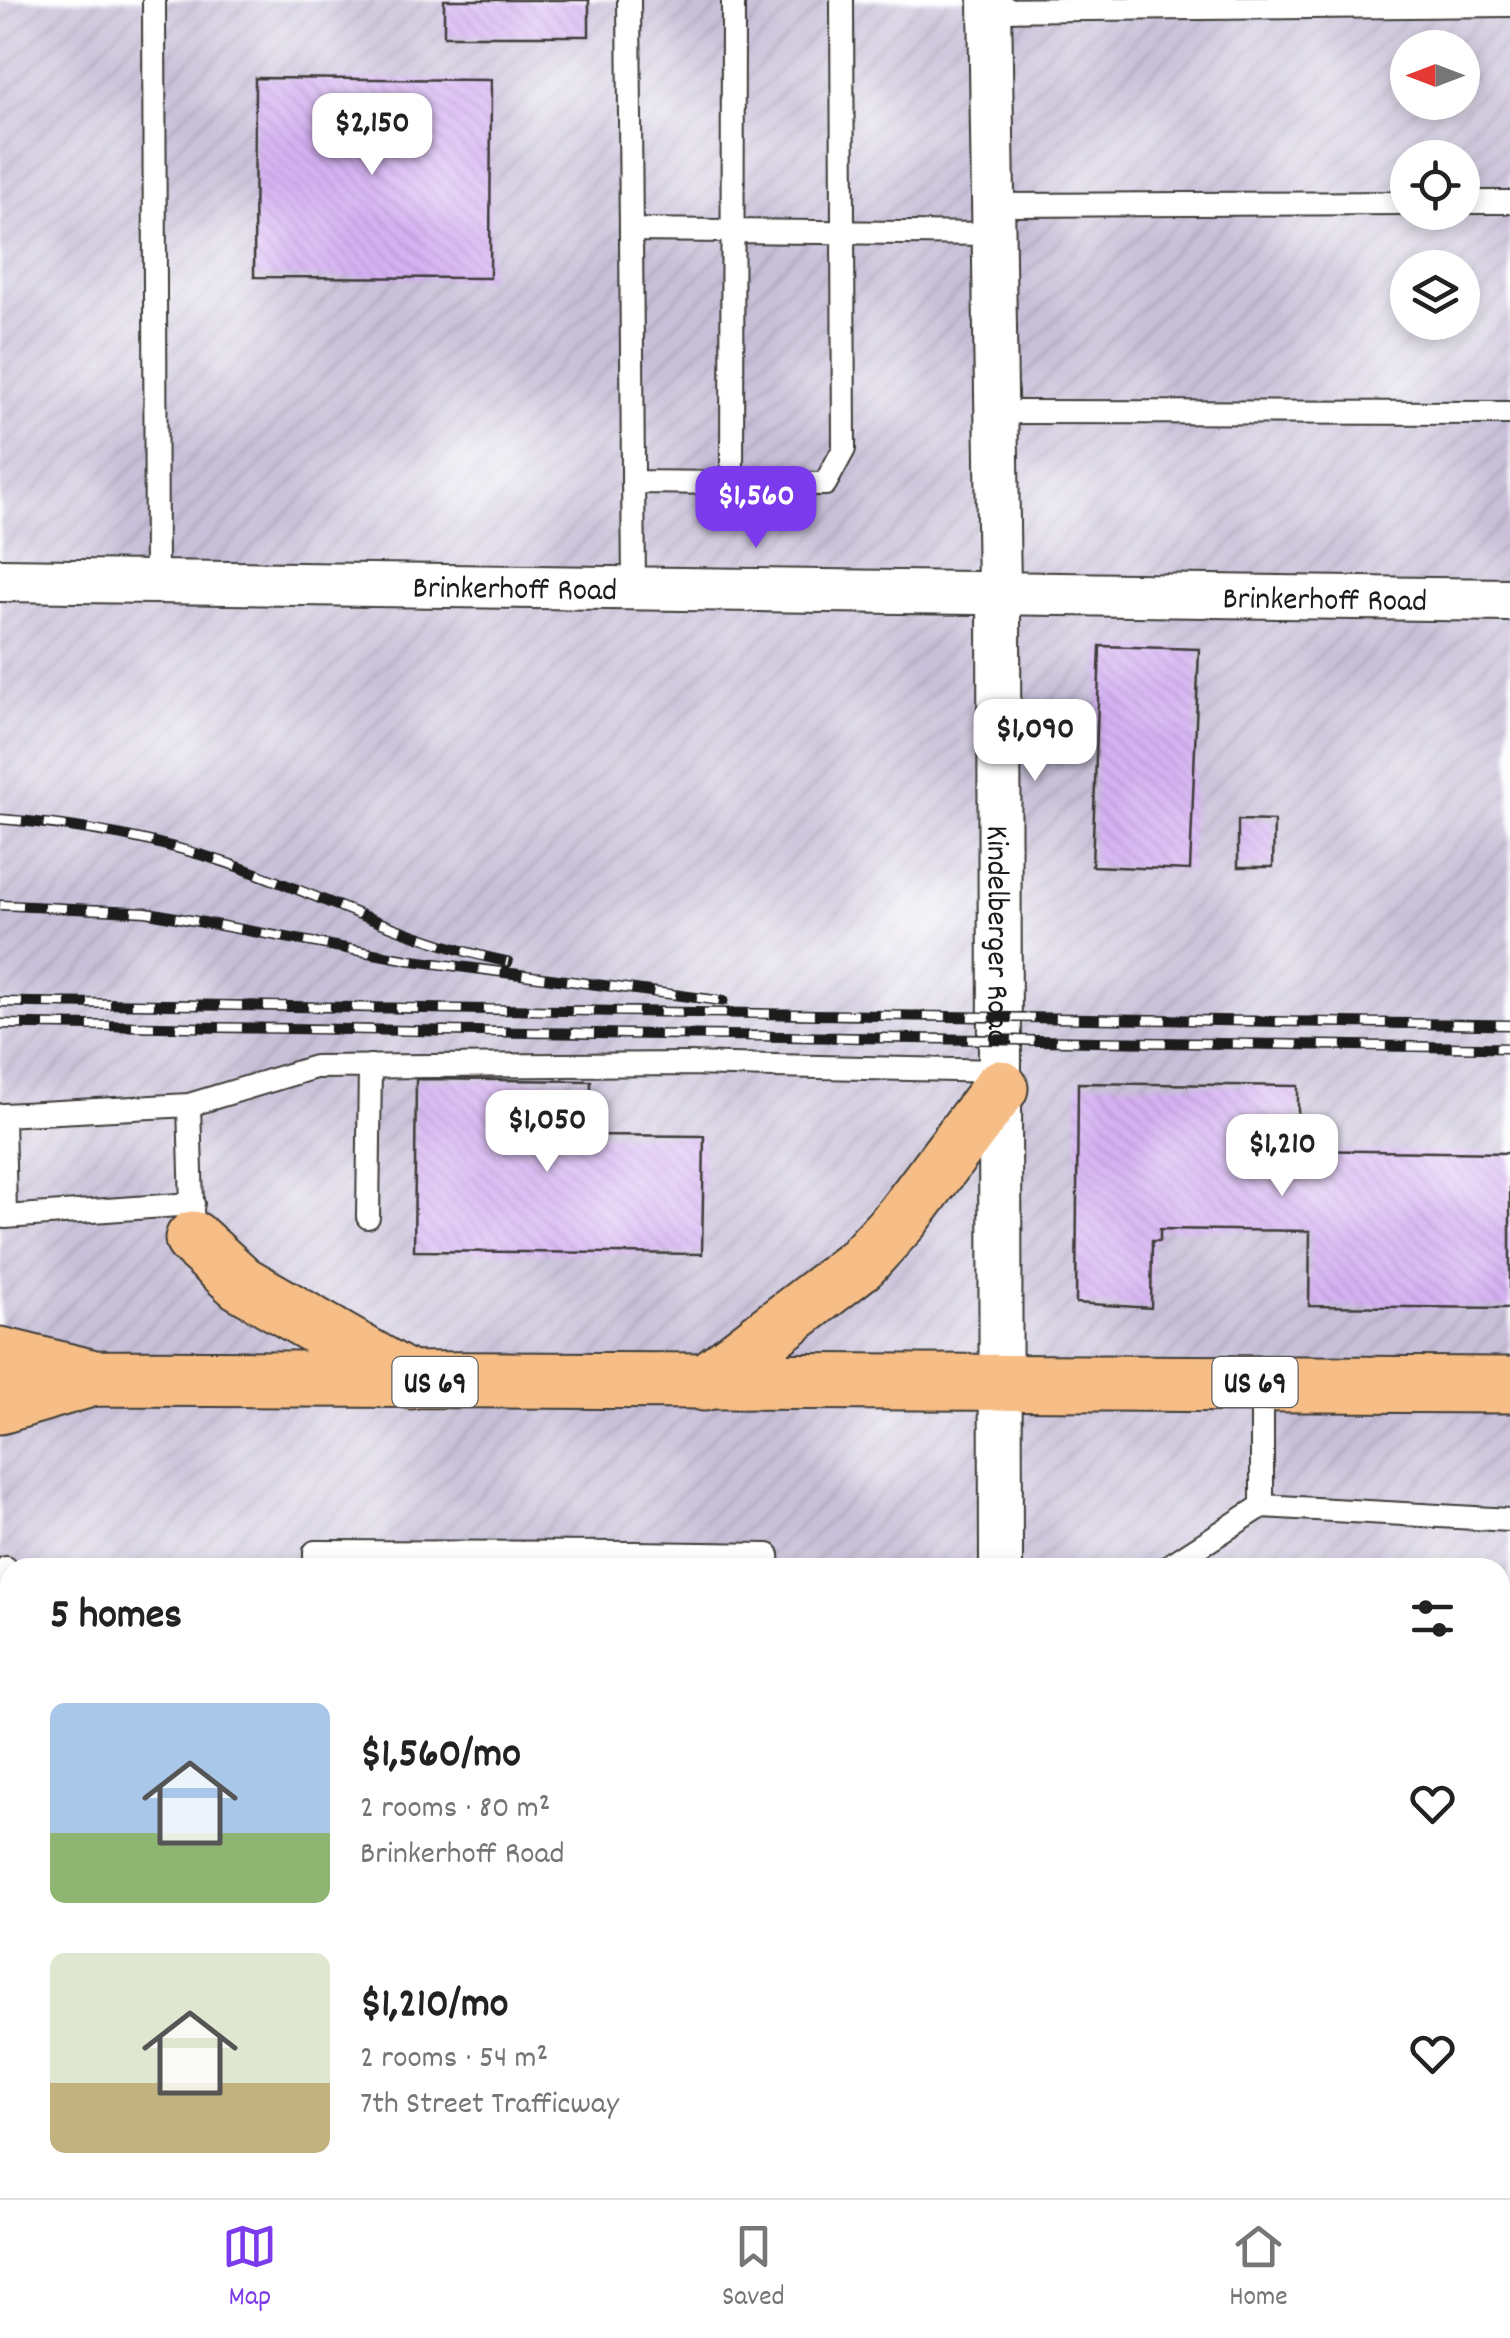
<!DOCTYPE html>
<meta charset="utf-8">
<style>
body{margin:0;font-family:Dekko,sans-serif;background:#f2f2f2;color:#222;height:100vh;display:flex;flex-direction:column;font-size:38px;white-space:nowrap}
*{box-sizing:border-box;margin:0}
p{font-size:32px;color:#767676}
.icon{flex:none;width:55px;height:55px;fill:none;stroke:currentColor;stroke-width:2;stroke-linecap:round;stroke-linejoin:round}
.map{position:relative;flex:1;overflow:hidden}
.details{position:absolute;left:0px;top:1558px;width:1510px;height:642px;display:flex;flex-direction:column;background:#fff;border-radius:30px 30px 0 0;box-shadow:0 5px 15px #0003}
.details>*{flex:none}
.needle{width:65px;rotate:270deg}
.tools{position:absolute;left:1390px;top:30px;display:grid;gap:20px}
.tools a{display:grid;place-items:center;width:90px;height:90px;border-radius:50%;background:#fff;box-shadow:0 5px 15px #0003;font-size:50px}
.price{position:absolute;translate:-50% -85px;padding:0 22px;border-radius:20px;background:#fff;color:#222;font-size:32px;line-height:65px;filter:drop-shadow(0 2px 5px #0008)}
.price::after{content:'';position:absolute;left:50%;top:60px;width:30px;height:22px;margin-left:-15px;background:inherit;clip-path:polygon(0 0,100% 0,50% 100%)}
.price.selected{background:#7c3aed;color:#fff}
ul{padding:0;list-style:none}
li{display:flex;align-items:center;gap:30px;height:250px;padding:0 50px}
li span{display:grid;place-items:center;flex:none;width:280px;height:200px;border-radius:15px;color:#555}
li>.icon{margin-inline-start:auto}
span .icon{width:120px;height:120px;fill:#fffc;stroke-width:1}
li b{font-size:42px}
h2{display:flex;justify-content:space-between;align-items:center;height:120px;padding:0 50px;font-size:42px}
.tab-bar{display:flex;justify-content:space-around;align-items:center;height:140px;border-top:2px solid #e0e0e0;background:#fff;font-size:28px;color:#767676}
.tab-bar a{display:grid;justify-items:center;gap:5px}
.tab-bar .selected{color:#7c3aed}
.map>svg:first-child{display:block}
</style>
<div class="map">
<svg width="1510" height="2198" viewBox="0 0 1510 2198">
<defs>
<pattern id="industrial-furrows" width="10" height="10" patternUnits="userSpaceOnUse" patternTransform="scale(2.5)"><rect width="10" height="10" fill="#c8c0d8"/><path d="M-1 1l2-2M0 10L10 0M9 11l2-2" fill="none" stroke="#aba4b9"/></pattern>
<pattern id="building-back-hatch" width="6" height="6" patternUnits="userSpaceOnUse" patternTransform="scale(2.5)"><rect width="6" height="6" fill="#d6b2f3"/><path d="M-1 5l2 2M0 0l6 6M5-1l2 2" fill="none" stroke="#b798d0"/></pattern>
</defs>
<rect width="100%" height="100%" fill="#fff"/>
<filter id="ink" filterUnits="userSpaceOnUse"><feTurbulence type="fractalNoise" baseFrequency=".01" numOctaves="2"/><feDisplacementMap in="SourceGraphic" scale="20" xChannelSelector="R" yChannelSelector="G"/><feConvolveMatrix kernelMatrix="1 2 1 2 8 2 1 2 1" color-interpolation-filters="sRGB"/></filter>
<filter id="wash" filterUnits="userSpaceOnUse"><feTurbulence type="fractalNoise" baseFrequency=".0048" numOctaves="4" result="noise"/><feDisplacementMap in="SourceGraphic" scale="40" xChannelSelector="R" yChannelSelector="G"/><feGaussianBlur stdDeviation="2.25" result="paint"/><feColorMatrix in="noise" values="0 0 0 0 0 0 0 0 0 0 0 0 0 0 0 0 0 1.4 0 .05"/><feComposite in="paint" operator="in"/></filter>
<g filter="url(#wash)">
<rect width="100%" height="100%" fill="#f7e7d3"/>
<!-- industrial -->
<path fill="url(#industrial-furrows)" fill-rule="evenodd" d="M0,0H1510V2198H0ZM1408,48H1462V102H1408ZM1408,158H1462V212H1408ZM1408,268H1462V322H1408ZM10,1568H1500V2190H10Z"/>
<g id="blocks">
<!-- building -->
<path fill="url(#building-back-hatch)" d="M444,0H589V36H444Z
M255,78L491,80L490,278L254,277Z
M1100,646L1199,649L1190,870L1092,866Z
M1238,820L1274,821L1273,867H1238Z
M416,1079L591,1081L590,1135L704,1136L702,1254L414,1251Z
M1078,1083L1298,1086V1150L1510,1153V1308L1309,1306L1310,1231L1160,1229V1241H1152L1151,1308L1076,1303Z
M1500,1592H1510V1985L1500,1984Z
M0,2060H10V2190H20L19,2198H0Z
M1500,2062L1510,2063V2198H1176V2190H1500Z
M78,2190H266V2198H78Z
M360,2190H679V2198H360Z
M864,2190H912V2198H864Z"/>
</g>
</g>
<g filter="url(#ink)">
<use href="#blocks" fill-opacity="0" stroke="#3d3a37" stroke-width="2.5"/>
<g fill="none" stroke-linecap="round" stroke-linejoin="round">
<defs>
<path id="lane" d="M154,0L156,582
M629,0L634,587
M991,10L1510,5
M1462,202H1510
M992,205L1408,203
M631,230L992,234
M996,412L1510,413
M633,482L825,484L844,449L842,0
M732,483L733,0
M189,1105L3,1115L5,1217L193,1204
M368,1217L370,1066
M193,1239L189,1105L315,1067L686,1064L1000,1071
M1262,1385V1506
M634,1553L768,1555L769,1568
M315,1568V1552L634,1553V1568
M1166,1568L1262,1506L1510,1520
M3,1912L6,1568"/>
<g id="street">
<path id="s1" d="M990,0L999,590L1001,1568"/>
<path id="s2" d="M0,580L1510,600"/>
<path d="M1001,2198V2190"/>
</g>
<path id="primary" d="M193,1239L241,1283L411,1381
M0,1355L94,1378L1510,1385
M704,1383L861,1263L902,1218L1000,1088
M0,1406L91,1379"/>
</defs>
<!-- lane casing -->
<use href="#lane" stroke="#3d3a37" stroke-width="26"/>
<!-- street casing -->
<use href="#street" stroke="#3d3a37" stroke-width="46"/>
<!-- primary casing -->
<use href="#primary" stroke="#3d3a37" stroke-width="59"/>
<!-- lane -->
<use href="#lane" stroke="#fff" stroke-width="22"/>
<!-- street -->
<use href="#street" stroke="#fff" stroke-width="42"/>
<!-- primary -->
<use href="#primary" stroke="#f6be86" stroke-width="55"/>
<defs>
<path id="rail" d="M0,819C80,825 157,839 233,865C324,897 412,942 508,962
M0,905L146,912L409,960L723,1001
M0,1002L1510,1025
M0,1024L1510,1048
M0,1967L10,1966
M1500,2005H1510
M0,2008H10
M1500,2027H1510
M1500,2050H1510"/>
</defs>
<!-- rail casing -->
<use href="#rail" stroke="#1c1c1c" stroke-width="11"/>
<!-- rail -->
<use href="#rail" stroke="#fff" stroke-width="8" stroke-dasharray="22" stroke-linecap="butt"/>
</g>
</g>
<g text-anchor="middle" stroke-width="8" stroke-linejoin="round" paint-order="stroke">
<!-- shield labels -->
<g fill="#fff" stroke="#606060" stroke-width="2.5">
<rect x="392.5" y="1357" width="85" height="50" rx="8"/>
<rect x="1212.5" y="1357" width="85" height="50" rx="8"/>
</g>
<g font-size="30" font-weight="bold" fill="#1c1c1c">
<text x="435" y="1392">US 69</text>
<text x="1255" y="1392">US 69</text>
</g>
<!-- street labels -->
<g font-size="32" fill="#1c1c1c" stroke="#fff">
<text dy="11" stroke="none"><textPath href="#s2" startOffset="515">Brinkerhoff Road</textPath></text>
<text dy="11" stroke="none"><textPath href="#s2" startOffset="1325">Brinkerhoff Road</textPath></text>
<text dy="11" stroke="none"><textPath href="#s1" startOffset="935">Kindelberger Road</textPath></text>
</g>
</g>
</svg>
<div class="tools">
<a><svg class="needle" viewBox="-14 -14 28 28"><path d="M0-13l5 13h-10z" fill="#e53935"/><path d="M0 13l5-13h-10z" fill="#767676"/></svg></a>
<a><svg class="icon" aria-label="locate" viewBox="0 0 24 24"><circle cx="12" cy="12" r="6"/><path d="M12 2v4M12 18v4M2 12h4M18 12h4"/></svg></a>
<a><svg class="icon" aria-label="layers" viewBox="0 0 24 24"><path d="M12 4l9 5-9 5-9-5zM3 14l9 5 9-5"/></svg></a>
</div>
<b class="price" style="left:372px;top:178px">$2,150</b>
<b class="price selected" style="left:756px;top:551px">$1,560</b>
<b class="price" style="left:1035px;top:784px">$1,090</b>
<b class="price" style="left:547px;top:1175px">$1,050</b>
<b class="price" style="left:1282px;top:1199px">$1,210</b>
<section class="details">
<h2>5 homes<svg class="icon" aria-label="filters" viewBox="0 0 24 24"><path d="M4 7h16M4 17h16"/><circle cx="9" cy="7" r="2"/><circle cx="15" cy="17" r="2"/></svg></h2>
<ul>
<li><span style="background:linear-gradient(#a9c7e8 65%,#8fb573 0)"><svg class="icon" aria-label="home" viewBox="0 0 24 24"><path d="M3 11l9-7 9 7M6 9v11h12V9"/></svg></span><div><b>$1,560/mo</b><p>2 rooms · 80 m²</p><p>Brinkerhoff Road</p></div><svg class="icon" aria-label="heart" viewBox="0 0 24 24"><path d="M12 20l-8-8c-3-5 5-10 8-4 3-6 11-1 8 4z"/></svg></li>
<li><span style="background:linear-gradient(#dfe7d0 65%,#c2b280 0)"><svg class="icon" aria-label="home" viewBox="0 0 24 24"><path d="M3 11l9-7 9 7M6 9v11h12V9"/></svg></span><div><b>$1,210/mo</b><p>2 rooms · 54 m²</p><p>7th Street Trafficway</p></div><svg class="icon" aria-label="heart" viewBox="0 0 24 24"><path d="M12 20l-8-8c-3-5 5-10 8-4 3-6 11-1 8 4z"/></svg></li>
</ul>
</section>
</div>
<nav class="tab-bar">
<a class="selected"><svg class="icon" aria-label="map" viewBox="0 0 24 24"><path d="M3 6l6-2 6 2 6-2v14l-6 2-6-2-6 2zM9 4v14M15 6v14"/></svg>Map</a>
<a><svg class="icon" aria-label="saved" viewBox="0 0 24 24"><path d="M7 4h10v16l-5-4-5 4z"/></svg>Saved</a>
<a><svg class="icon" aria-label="home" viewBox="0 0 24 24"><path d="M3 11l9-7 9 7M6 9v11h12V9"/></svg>Home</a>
</nav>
